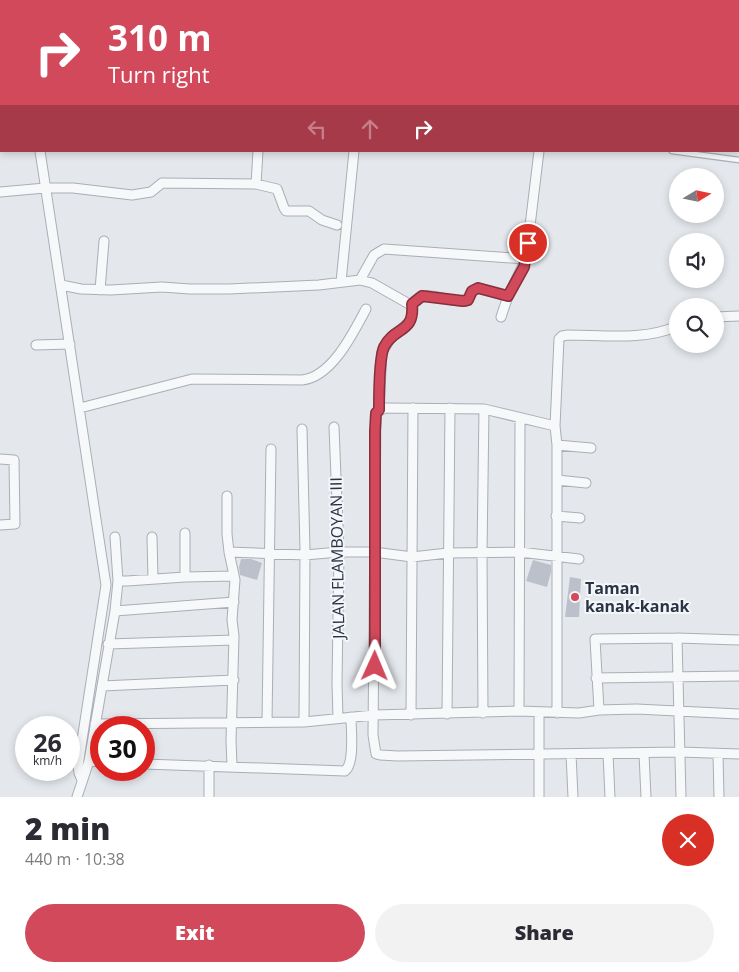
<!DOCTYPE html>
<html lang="en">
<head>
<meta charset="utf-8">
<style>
  :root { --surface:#fff; --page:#f2f2f3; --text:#2b2b33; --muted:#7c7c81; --accent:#d1495b }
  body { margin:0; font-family:"Open Sans",sans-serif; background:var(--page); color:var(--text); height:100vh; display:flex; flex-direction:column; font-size:19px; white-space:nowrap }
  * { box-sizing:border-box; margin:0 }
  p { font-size:16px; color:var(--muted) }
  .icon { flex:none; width:28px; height:28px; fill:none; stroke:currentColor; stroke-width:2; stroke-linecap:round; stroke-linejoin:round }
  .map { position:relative; height:797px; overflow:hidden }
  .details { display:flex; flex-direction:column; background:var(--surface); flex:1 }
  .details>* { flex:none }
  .top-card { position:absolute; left:0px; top:0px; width:740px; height:152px; box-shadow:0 2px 8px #0003; background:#d1495b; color:#fff; overflow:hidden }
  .needle { width:32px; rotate:80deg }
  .tools { position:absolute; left:669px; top:168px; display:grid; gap:10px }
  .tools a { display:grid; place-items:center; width:55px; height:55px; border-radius:50%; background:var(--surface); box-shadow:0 2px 8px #0003; font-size:25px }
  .speed { position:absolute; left:15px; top:716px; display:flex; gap:10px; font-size:25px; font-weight:700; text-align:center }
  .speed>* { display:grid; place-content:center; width:65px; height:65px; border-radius:50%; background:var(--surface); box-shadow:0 2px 8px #0003; line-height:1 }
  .speed small { font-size:12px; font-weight:400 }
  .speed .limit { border:8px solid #d22; background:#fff; color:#111 }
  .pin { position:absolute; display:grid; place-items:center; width:42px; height:42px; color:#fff; margin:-21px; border:2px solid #fff; border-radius:50%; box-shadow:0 1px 5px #0007 }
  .me { position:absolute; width:55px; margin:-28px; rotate:1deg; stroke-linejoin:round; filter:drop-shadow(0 0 4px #0008) }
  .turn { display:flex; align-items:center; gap:18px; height:105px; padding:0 25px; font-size:22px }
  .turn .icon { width:65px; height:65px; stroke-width:2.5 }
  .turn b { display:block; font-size:35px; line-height:42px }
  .lanes { display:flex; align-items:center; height:48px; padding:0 25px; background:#0003; justify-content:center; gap:25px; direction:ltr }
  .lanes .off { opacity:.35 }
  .round { display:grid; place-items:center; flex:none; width:52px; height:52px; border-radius:26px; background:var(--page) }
  .head { display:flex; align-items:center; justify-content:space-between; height:85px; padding:0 25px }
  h1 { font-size:30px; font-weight:800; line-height:38px }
  .cta { display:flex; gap:10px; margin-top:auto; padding:10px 25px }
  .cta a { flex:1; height:58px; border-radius:30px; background:var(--accent); color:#fff; font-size:20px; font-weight:800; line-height:58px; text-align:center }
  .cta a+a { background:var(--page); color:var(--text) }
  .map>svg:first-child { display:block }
  .building { fill:#bbc0ca }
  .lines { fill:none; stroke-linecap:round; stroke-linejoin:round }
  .service-casing { stroke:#a9aeb7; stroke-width:7 }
  .minor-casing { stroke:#a9aeb7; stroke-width:11 }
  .service { stroke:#f7f8fa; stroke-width:4.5 }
  .minor { stroke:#f7f8fa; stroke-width:9 }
  .route-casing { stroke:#882f3b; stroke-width:12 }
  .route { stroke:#d1495b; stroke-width:9 }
  .poi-dot { fill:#d1495b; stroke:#f4f6f9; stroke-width:2 }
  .labels { text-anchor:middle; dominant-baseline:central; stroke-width:4; stroke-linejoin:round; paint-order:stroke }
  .street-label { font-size:16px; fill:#2b3445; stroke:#f4f6f9 }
  .poi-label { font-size:16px; font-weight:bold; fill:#2b3445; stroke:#f4f6f9; text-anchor:start }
</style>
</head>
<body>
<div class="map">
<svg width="739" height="797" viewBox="0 0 739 797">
  <rect width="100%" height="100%" fill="#e4e7ec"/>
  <path class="building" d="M241,559H251L262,563L257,580L240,575L239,567Z
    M533,560L551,565V572L547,587L526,581Z
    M570,577L581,579L579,617H565Z"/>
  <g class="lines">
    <g class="service-casing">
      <path id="service" d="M672,151L739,160"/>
    </g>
    <g class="minor-casing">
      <path id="minor" d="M51,1L52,0
        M198,1V0
        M220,1V0
        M295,1V0
        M328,1V0
        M363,1V0
        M0,2H1
        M40,151L106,585L78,766L79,773L82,780
        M256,184L258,151
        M0,192L45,188H73L132,195L151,192L162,183L256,184L277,189L284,208L286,211H309L322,220L337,225
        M360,280L374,255L384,249L526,259
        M341,282L354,151
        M61,285L81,289L111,290L162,287L190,289H229L319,285L360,280L372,283L409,304H412C415,301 418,297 422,296C431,293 453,303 467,301L473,291L478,288L508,296
        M100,290L104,241
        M501,317L508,296L526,259L539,151
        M715,317L739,316
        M36,345L70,344
        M80,408L192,379L302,380C332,377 353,333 366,309
        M379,410L382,352L390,339L411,320L412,304
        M555,426L484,409L385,408L376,413L373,735L376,754L380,755L398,756L680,752L739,754
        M334,427L339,552L337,683L338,718
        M302,429L305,550L304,722
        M557,445L591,448
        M0,459L14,460L15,524L0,525
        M557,480L586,483
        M227,496V534L229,552L305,555L339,552H374L412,557L448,553L520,552L579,559
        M556,516L580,518
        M115,537L118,581H127L185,577V533
        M152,537L153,579
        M229,552L235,580L232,620L234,636L231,741L232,765
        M185,577L234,576
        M115,611L234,602
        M108,644L234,640
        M596,678L739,676
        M102,686L234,680
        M599,710L595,639L677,638
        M519,711L520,419
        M483,713L482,553L484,409
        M557,713V445L555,426L559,339L562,336L568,335C604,335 643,341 678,326
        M447,714L450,408
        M411,715L413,408
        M267,722L271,449
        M95,724L304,722L374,715L519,711L579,713L599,710L636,709L739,714
        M571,754L573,797
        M608,754L610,797
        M644,754L646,797
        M718,754L719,797
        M89,761L101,762
        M144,764L345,771C355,763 351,730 351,717
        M77,797L89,761L115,611L118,581
        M209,797V765
        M539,797V713
        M681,797L677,638L739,640"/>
    </g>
    <use href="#service" class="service"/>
    <use href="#minor" class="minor"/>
  </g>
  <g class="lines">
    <g class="route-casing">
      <path id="route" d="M375,666V431L376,413L379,410C379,397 379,358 384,347C394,326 415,334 412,304L422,296L463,301L468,300L472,291L478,288L508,296L524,267L528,243"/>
    </g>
    <use href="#route" class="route"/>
  </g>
  <circle class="poi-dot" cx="575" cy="597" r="5"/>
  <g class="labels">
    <g class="street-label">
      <text transform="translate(337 558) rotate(-91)">JALAN FLAMBOYAN III</text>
    </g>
    <g class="poi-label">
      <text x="585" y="588">Taman<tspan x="585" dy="18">kanak-kanak</tspan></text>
    </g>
  </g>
</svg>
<div class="tools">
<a><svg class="needle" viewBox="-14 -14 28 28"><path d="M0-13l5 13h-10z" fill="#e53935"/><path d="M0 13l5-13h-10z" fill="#7c7c81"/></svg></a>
<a><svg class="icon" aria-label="sound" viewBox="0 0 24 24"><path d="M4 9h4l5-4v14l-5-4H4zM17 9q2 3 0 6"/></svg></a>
<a><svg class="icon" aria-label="search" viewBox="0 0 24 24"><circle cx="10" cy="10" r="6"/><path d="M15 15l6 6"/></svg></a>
</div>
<div class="speed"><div>26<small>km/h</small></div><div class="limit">30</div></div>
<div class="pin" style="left:528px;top:243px;background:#d93025"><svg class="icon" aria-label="arrive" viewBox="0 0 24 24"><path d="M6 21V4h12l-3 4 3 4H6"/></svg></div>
<svg class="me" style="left:375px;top:666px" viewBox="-20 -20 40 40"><path d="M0-17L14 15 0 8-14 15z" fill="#d1495b" stroke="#fff" stroke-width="4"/></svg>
<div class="top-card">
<div class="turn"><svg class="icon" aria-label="right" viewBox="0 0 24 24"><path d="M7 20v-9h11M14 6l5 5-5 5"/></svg><div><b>310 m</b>Turn right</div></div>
<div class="lanes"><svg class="icon off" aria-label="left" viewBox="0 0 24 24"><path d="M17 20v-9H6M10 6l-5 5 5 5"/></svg><svg class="icon off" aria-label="ahead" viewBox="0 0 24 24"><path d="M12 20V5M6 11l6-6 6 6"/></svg><svg class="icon" aria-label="right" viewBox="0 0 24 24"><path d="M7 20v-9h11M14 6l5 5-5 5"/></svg></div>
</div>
</div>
<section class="details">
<div class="head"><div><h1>2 min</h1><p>440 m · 10:38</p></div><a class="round" style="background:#d93025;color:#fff"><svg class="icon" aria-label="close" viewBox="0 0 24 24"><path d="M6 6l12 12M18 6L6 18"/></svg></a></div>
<div class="cta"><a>Exit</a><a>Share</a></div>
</section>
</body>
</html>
